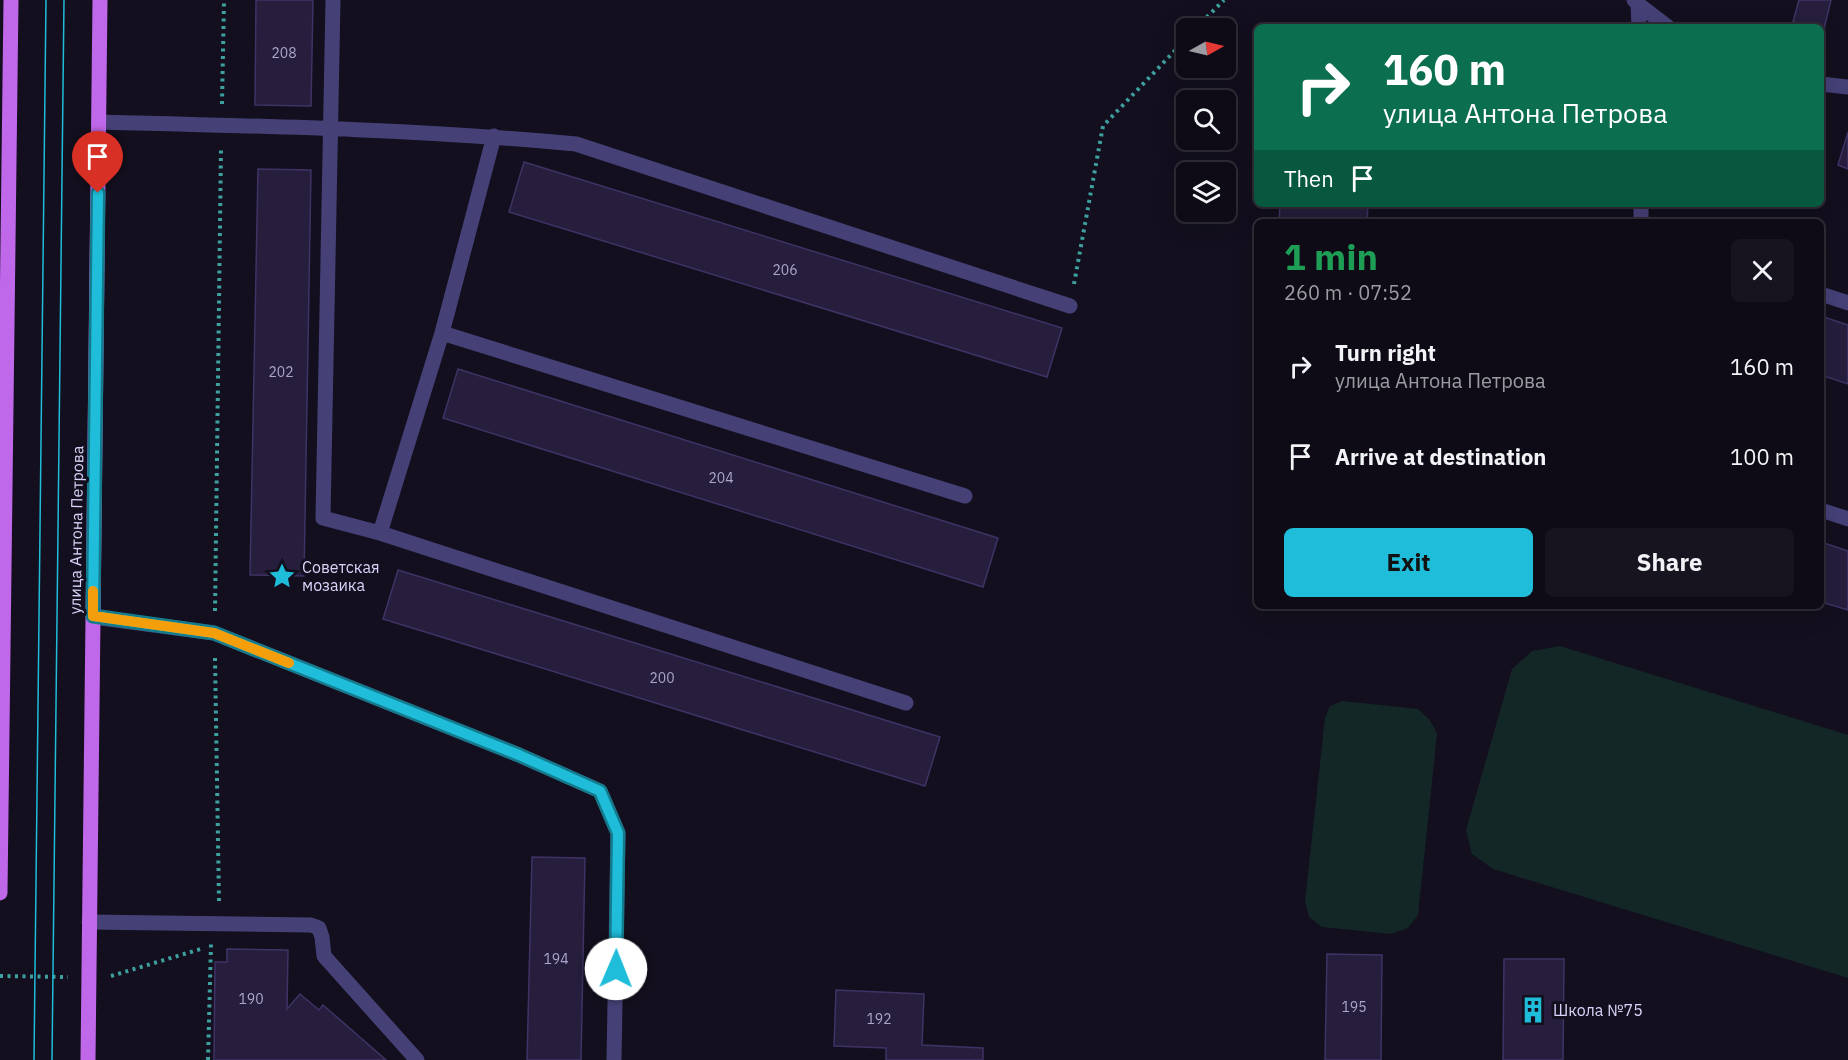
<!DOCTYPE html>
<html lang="en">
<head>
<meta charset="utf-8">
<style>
  :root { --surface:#0e0b16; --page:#17141f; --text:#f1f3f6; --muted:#9b9ba1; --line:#2e2b35; --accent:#1fbdd9 }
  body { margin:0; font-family:"IBM Plex Sans",sans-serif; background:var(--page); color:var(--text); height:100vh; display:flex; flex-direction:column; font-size:22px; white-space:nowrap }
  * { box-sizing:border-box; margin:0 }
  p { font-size:20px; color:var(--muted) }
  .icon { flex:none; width:33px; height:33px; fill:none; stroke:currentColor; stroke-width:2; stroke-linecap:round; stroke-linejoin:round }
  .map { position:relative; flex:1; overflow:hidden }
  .side { position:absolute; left:1254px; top:219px; width:570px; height:390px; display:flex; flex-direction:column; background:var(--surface); border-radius:9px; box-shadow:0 6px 24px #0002,0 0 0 2px var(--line) }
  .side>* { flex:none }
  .banner { position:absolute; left:1254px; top:24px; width:570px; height:183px; border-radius:9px; box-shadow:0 6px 24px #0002,0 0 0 2px var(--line); background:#0b6e4f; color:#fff; overflow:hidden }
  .needle { width:39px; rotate:82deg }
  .buttons { position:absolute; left:1176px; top:18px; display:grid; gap:12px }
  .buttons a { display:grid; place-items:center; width:60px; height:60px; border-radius:9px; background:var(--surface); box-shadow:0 6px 24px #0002,0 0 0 2px var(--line); font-size:30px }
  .pin { position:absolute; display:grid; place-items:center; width:51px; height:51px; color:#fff; margin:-62px -26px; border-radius:50% 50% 50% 0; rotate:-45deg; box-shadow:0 0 6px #0007 }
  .pin .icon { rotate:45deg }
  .me { position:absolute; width:66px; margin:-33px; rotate:1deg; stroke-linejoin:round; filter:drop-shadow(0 0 4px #0008) }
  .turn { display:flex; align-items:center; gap:21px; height:126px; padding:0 30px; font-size:27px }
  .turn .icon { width:78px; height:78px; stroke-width:2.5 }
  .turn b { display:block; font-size:42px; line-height:51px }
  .then { display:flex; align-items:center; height:57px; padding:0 30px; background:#0003; gap:12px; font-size:22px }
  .round { display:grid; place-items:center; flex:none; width:63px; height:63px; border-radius:9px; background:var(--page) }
  .headline { display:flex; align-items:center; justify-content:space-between; height:102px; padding:0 30px }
  h1 { font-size:36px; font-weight:700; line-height:45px; color:#1e9e55 }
  .primary-button { display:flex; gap:12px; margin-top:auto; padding:12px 30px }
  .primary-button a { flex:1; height:69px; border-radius:9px; background:var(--accent); color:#111; font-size:24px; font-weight:700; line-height:69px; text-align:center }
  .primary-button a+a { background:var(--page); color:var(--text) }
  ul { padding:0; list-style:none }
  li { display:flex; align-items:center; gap:18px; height:90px; padding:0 30px }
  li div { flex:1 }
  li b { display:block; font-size:22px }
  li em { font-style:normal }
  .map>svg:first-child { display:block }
  .green { fill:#132727 }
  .building { fill:#261e3c; stroke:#3f3365; stroke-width:1.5 }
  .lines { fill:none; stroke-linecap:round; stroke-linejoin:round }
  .path { stroke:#3ea1a0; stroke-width:4; stroke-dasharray:3 4.5; stroke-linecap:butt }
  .minor { stroke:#454177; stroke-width:15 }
  .major { stroke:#c068ea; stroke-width:15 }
  .tram { stroke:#1fbdd9; stroke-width:1.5 }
  .route-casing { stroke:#147b8d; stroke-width:15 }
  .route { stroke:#1fbdd9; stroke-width:10 }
  .slow { stroke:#f59e0b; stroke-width:10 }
  .labels { text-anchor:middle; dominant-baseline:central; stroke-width:6; stroke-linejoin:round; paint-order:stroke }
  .number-label { font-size:14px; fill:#aca6ca }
  .street-label { font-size:16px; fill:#d9d3f9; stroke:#130f1e }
  .poi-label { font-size:16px; fill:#d9d3f9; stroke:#130f1e; text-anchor:start }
</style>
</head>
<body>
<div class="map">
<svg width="1848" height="1060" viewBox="0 0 1848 1060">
  <rect width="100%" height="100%" fill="#130f1e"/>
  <path class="green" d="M1560,646L1848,735V978L1493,869L1472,854L1466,830L1512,669L1532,651Z
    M1342,701L1418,709L1430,720L1437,734L1418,915L1408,928L1391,934L1322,927L1309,917L1305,901L1325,718L1330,706Z"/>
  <path class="building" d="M256,0H313L311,106L255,105Z
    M1799,0H1831L1824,29L1793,22Z
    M1848,132V169L1838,165Z
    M524,162L1062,328L1047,377L509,212Z
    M258,169L311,170L304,576L250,575Z
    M1280,204H1368L1367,222H1279Z
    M1821,316L1848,325V384L1821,375Z
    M458,369L998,538L983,587L443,418Z
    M1821,542L1848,551V610L1821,602Z
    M398,570L940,737L925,786L383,619Z
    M532,857L585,858L581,1060H527Z
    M227,949L288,950L287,1009L300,994L319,1010L323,1005L386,1060H214L215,962H227Z
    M1327,954L1382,955L1381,1060H1325Z
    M1504,959H1564L1563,1060H1503Z
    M836,990L924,994L922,1045L983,1048V1060H886V1048L834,1046Z"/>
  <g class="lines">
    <path class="path" d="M1196,28L1224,0
      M222,104L224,0
      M1074,284L1103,126L1186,39
      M215,611L221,148
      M215,658L219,902
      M0,976L68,977
      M111,976L204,948
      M208,1060L211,944"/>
    <path class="minor" d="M333,0L323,518L380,533L906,703
      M1634,0L1638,4L1639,27
      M1638,4L1668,27
      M1821,84L1848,87
      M99,122C258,126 418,129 576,144L1070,306
      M1641,204V222
      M1821,294L1848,303
      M442,333L965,496
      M1821,510L1848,519
      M380,533L442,333L494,136
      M93,617L214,633L519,755L600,791L618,833L614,1060
      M89,922L311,925L319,928L322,937L324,956L417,1060"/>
    <path class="major" d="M0,893L11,0
      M88,1060L100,0"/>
    <path class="tram" d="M34,1060L46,0
      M52,1060L64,0"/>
  </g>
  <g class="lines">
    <g class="route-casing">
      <path id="route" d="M98,193L93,616L214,633L519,755L600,791L618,833L616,969"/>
    </g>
    <use href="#route" class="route"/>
    <path class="slow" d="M93,591V616L214,633L289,663"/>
  </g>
  <defs>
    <g id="sight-bare" transform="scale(2.07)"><path d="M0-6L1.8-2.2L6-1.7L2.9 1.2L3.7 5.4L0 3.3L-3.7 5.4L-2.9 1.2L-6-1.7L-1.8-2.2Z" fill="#1fbdd9" stroke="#130f1e" stroke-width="2.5" paint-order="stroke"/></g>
    <g id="building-bare" transform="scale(2.07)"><path d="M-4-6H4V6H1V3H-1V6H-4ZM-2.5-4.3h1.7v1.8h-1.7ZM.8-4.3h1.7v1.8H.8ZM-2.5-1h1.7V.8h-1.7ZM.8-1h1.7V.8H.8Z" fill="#1fbdd9" stroke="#130f1e" stroke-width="2.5" paint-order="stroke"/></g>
  </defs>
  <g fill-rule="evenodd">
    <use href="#sight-bare" x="282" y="576"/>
    <use href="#building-bare" x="1533" y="1010"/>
  </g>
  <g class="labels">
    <g class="number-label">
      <text x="284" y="53">208</text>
      <text x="785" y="270">206</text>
      <text x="281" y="372">202</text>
      <text x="721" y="478">204</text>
      <text x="662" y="678">200</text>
      <text x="556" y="959">194</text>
      <text x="251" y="999">190</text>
      <text x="1354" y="1007">195</text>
      <text x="879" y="1019">192</text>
    </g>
    <g class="street-label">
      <text transform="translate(76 530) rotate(-89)">улица Антона Петрова</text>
    </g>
    <g class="poi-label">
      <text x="302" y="567">Советская<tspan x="302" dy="18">мозаика</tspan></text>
      <text x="1553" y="1010">Школа №75</text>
    </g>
  </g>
</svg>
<div class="buttons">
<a><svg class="needle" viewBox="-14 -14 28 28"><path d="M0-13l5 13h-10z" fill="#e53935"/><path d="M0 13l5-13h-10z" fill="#9b9ba1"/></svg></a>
<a><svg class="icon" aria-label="search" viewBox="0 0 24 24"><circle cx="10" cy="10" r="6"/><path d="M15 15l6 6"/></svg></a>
<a><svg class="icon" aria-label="layers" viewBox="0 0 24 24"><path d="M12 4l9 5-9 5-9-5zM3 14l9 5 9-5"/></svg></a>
</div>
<div class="pin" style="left:98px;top:193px;background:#d93025"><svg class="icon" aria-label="arrive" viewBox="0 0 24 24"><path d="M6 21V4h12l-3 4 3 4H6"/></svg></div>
<svg class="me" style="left:616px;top:969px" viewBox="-20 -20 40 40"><circle r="19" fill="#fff"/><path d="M0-13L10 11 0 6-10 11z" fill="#1fbdd9"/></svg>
<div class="banner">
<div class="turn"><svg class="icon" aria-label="right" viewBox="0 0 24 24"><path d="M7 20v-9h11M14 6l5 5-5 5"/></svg><div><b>160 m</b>улица Антона Петрова</div></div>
<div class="then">Then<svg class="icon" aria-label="arrive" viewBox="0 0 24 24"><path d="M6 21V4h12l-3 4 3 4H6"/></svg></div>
</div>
<section class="side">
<div class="headline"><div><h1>1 min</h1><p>260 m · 07:52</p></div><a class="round"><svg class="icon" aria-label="close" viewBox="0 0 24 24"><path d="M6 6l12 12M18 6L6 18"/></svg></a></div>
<ul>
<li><svg class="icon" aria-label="right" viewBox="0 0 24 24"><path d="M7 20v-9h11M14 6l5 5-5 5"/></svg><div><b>Turn right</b><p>улица Антона Петрова</p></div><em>160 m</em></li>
<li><svg class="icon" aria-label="arrive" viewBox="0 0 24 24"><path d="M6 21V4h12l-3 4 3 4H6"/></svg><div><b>Arrive at destination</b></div><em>100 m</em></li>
</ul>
<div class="primary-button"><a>Exit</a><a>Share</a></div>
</section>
</div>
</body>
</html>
